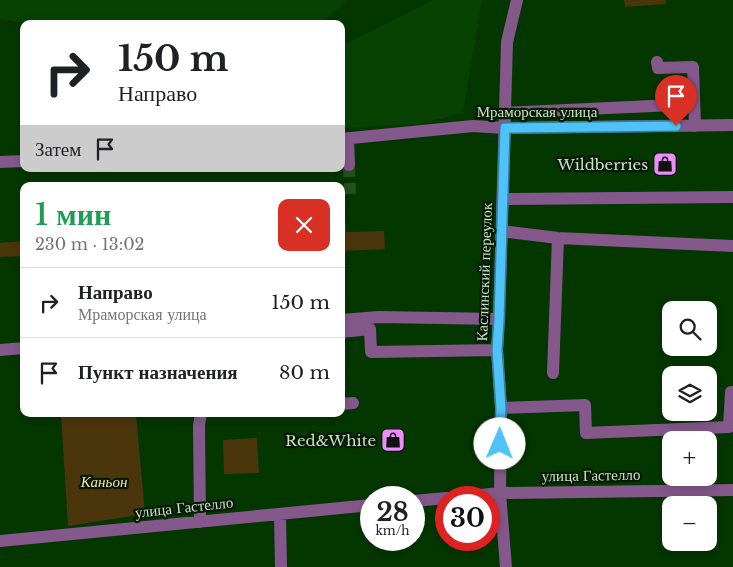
<!DOCTYPE html>
<html lang="ru">
<head>
<meta charset="utf-8">
<style>
  :root { --surface:#fff; --page:#f2f2f2; --text:#202124; --muted:#757577; --line:#e0e0e0 }
  body { margin:0; font-family:"Libre Baskerville",serif; background:var(--page); color:var(--text); height:100vh; display:flex; flex-direction:column; font-size:19px; white-space:nowrap }
  * { box-sizing:border-box; margin:0 }
  p { font-size:16px; color:var(--muted) }
  .icon { flex:none; width:28px; height:28px; fill:none; stroke:currentColor; stroke-width:2; stroke-linecap:round; stroke-linejoin:round }
  .map { position:relative; flex:1; overflow:hidden }
  .drawer { position:absolute; left:20px; top:182px; width:325px; height:235px; display:flex; flex-direction:column; background:var(--surface); border-radius:10px; box-shadow:0 2px 8px #0003 }
  .drawer>* { flex:none }
  .hud { position:absolute; left:20px; top:20px; width:325px; height:152px; border-radius:10px; box-shadow:0 2px 8px #0003; background:#fff; color:var(--text); overflow:hidden }
  .tools { position:absolute; left:662px; top:301px; display:grid; gap:10px }
  .tools a { display:grid; place-items:center; width:55px; height:55px; border-radius:10px; background:var(--surface); box-shadow:0 2px 8px #0003; font-size:25px }
  .speed { position:absolute; left:360px; top:486px; display:flex; gap:10px; font-size:25px; font-weight:700; text-align:center }
  .speed>* { display:grid; place-content:center; width:65px; height:65px; border-radius:50%; background:var(--surface); box-shadow:0 2px 8px #0003; line-height:1 }
  .speed small { font-size:12px; font-weight:400 }
  .speed .limit { border:8px solid #d22; background:#fff; color:#111 }
  .pin { position:absolute; display:grid; place-items:center; width:42px; height:42px; color:#fff; margin:-51px -21px; border-radius:50% 50% 50% 0; rotate:-45deg; box-shadow:0 0 5px #0007 }
  .pin .icon { rotate:45deg }
  .me { position:absolute; width:55px; margin:-28px; rotate:1deg; stroke-linejoin:round; filter:drop-shadow(0 0 4px #0008) }
  .turn { display:flex; align-items:center; gap:18px; height:105px; padding:0 15px; font-size:22px }
  .turn .icon { width:65px; height:65px; stroke-width:2.5 }
  .turn b { display:block; font-size:35px; line-height:42px }
  .then { display:flex; align-items:center; height:48px; padding:0 15px; background:#0003; gap:10px; font-size:19px }
  .round { display:grid; place-items:center; flex:none; width:52px; height:52px; border-radius:10px; background:var(--page) }
  .overview { display:flex; align-items:center; justify-content:space-between; height:85px; padding:0 15px }
  h1 { font-size:30px; font-weight:600; line-height:38px; color:#1e9e55 }
  ul { padding:0; list-style:none }
  li { display:flex; align-items:center; gap:15px; height:70px; padding:0 15px; border-top:1px solid var(--line) }
  li div { flex:1 }
  li b { display:block; font-size:19px }
  li em { font-style:normal }
  .map>svg:first-child { display:block }
  .built { fill:#084203 }
  .green { fill:#4b360c }
  .lines { fill:none; stroke-linecap:round; stroke-linejoin:round }
  .minor-tunnel { stroke:#22501e; stroke-width:12; stroke-dasharray:12 6; stroke-linecap:butt }
  .minor { stroke:#84588b; stroke-width:12 }
  .route-casing { stroke:#337fa1; stroke-width:12 }
  .route { stroke:#4fc3f7; stroke-width:9 }
  .labels { text-anchor:middle; dominant-baseline:central; stroke-width:4.5; stroke-linejoin:round; paint-order:stroke }
  .street-label { font-size:15px; fill:#c9e2c5; stroke:#061904 }
  .poi-label { font-size:15px; fill:#c9e2c5; stroke:#061904; text-anchor:end }
  .park-label { font-size:15px; font-style:italic; fill:#fce0ae; stroke:#061904 }
</style>
</head>
<body>
<div class="map">
<svg width="733" height="567" viewBox="0 0 733 567">
  <rect width="100%" height="100%" fill="#043600"/>
  <path class="built" d="M0,0H347L321,24H31L0,19Z
    M433,0H482L463,113L419,124L341,128V46Z"/>
  <path class="green" d="M624,0H666V4L625,7Z
    M341,224H346V232L384,231L385,249L341,251Z
    M23,241L24,256L0,257V243Z
    M61,414H136L145,514L68,526Z
    M257,438L259,473L224,474L223,440Z"/>
  <g class="lines">
    <path class="minor-tunnel" d="M349,165L350,194"/>
    <path class="minor" d="M657,62L658,68L693,67L695,126
      M505,113L694,104
      M348,138L349,165
      M341,139L473,126L505,128L733,125
      M0,162L24,161
      M503,199L733,197
      M501,231L558,238L733,246
      M341,320L379,317L499,319
      M341,332L370,329L371,352L497,350
      M0,350L24,348
      M553,373L558,238
      M341,404L353,403
      M501,408L585,405L586,433L729,427L731,392
      M450,498L500,493L733,490
      M414,501L446,498
      M280,514L281,567
      M200,522L199,425L201,414
      M0,541L371,505
      M506,567L500,493L501,408L497,350L499,319L507,42L517,0"/>
  </g>
  <g class="lines">
    <g class="route-casing">
      <path id="route" d="M500,444L501,408L497,350L499,319L505,128L676,126"/>
    </g>
    <use href="#route" class="route"/>
  </g>
  <defs>
    <g id="shop-square" transform="scale(1.25)"><rect x="-9" y="-9" width="18" height="18" rx="4" fill="#eb8dfb" stroke="#061904"/><path d="M-5-2.5h2.3a2.7 3.5 0 0 1 5.4 0H5L5.5 6h-11ZM-1.5-2.5h3a1.5 2.3 0 0 0-3 0Z" fill="#111"/></g>
  </defs>
  <g fill-rule="evenodd">
    <use href="#shop-square" x="665" y="164"/>
    <use href="#shop-square" x="393" y="440"/>
  </g>
  <g class="labels">
    <g class="street-label">
      <text x="537" y="111">Мраморская улица</text>
      <text transform="translate(484 272) rotate(-88)">Каслинский переулок</text>
      <text transform="translate(591 475) rotate(-1)">улица Гастелло</text>
      <text transform="translate(184 507) rotate(-6)">улица Гастелло</text>
    </g>
    <g class="poi-label">
      <text x="648" y="164">Wildberries</text>
      <text x="376" y="440">Red&amp;White</text>
    </g>
    <g class="park-label">
      <text x="104" y="481">Каньон</text>
    </g>
  </g>
</svg>
<div class="tools">
<a><svg class="icon" aria-label="search" viewBox="0 0 24 24"><circle cx="10" cy="10" r="6"/><path d="M15 15l6 6"/></svg></a>
<a><svg class="icon" aria-label="layers" viewBox="0 0 24 24"><path d="M12 4l9 5-9 5-9-5zM3 14l9 5 9-5"/></svg></a>
<a>+</a>
<a>−</a>
</div>
<div class="speed"><div>28<small>km/h</small></div><div class="limit">30</div></div>
<div class="pin" style="left:676px;top:126px;background:#d93025"><svg class="icon" aria-label="arrive" viewBox="0 0 24 24"><path d="M6 21V4h12l-3 4 3 4H6"/></svg></div>
<svg class="me" style="left:500px;top:444px" viewBox="-20 -20 40 40"><circle r="19" fill="#fff"/><path d="M0-13L10 11 0 6-10 11z" fill="#4fc3f7"/></svg>
<div class="hud">
<div class="turn"><svg class="icon" aria-label="right" viewBox="0 0 24 24"><path d="M7 20v-9h11M14 6l5 5-5 5"/></svg><div><b>150 m</b>Направо</div></div>
<div class="then">Затем<svg class="icon" aria-label="arrive" viewBox="0 0 24 24"><path d="M6 21V4h12l-3 4 3 4H6"/></svg></div>
</div>
<section class="drawer">
<div class="overview"><div><h1>1 мин</h1><p>230 m · 13:02</p></div><a class="round" style="background:#d93025;color:#fff"><svg class="icon" aria-label="close" viewBox="0 0 24 24"><path d="M6 6l12 12M18 6L6 18"/></svg></a></div>
<ul>
<li><svg class="icon" aria-label="right" viewBox="0 0 24 24"><path d="M7 20v-9h11M14 6l5 5-5 5"/></svg><div><b>Направо</b><p>Мраморская улица</p></div><em>150 m</em></li>
<li><svg class="icon" aria-label="arrive" viewBox="0 0 24 24"><path d="M6 21V4h12l-3 4 3 4H6"/></svg><div><b>Пункт назначения</b></div><em>80 m</em></li>
</ul>
</section>
</div>
</body>
</html>
